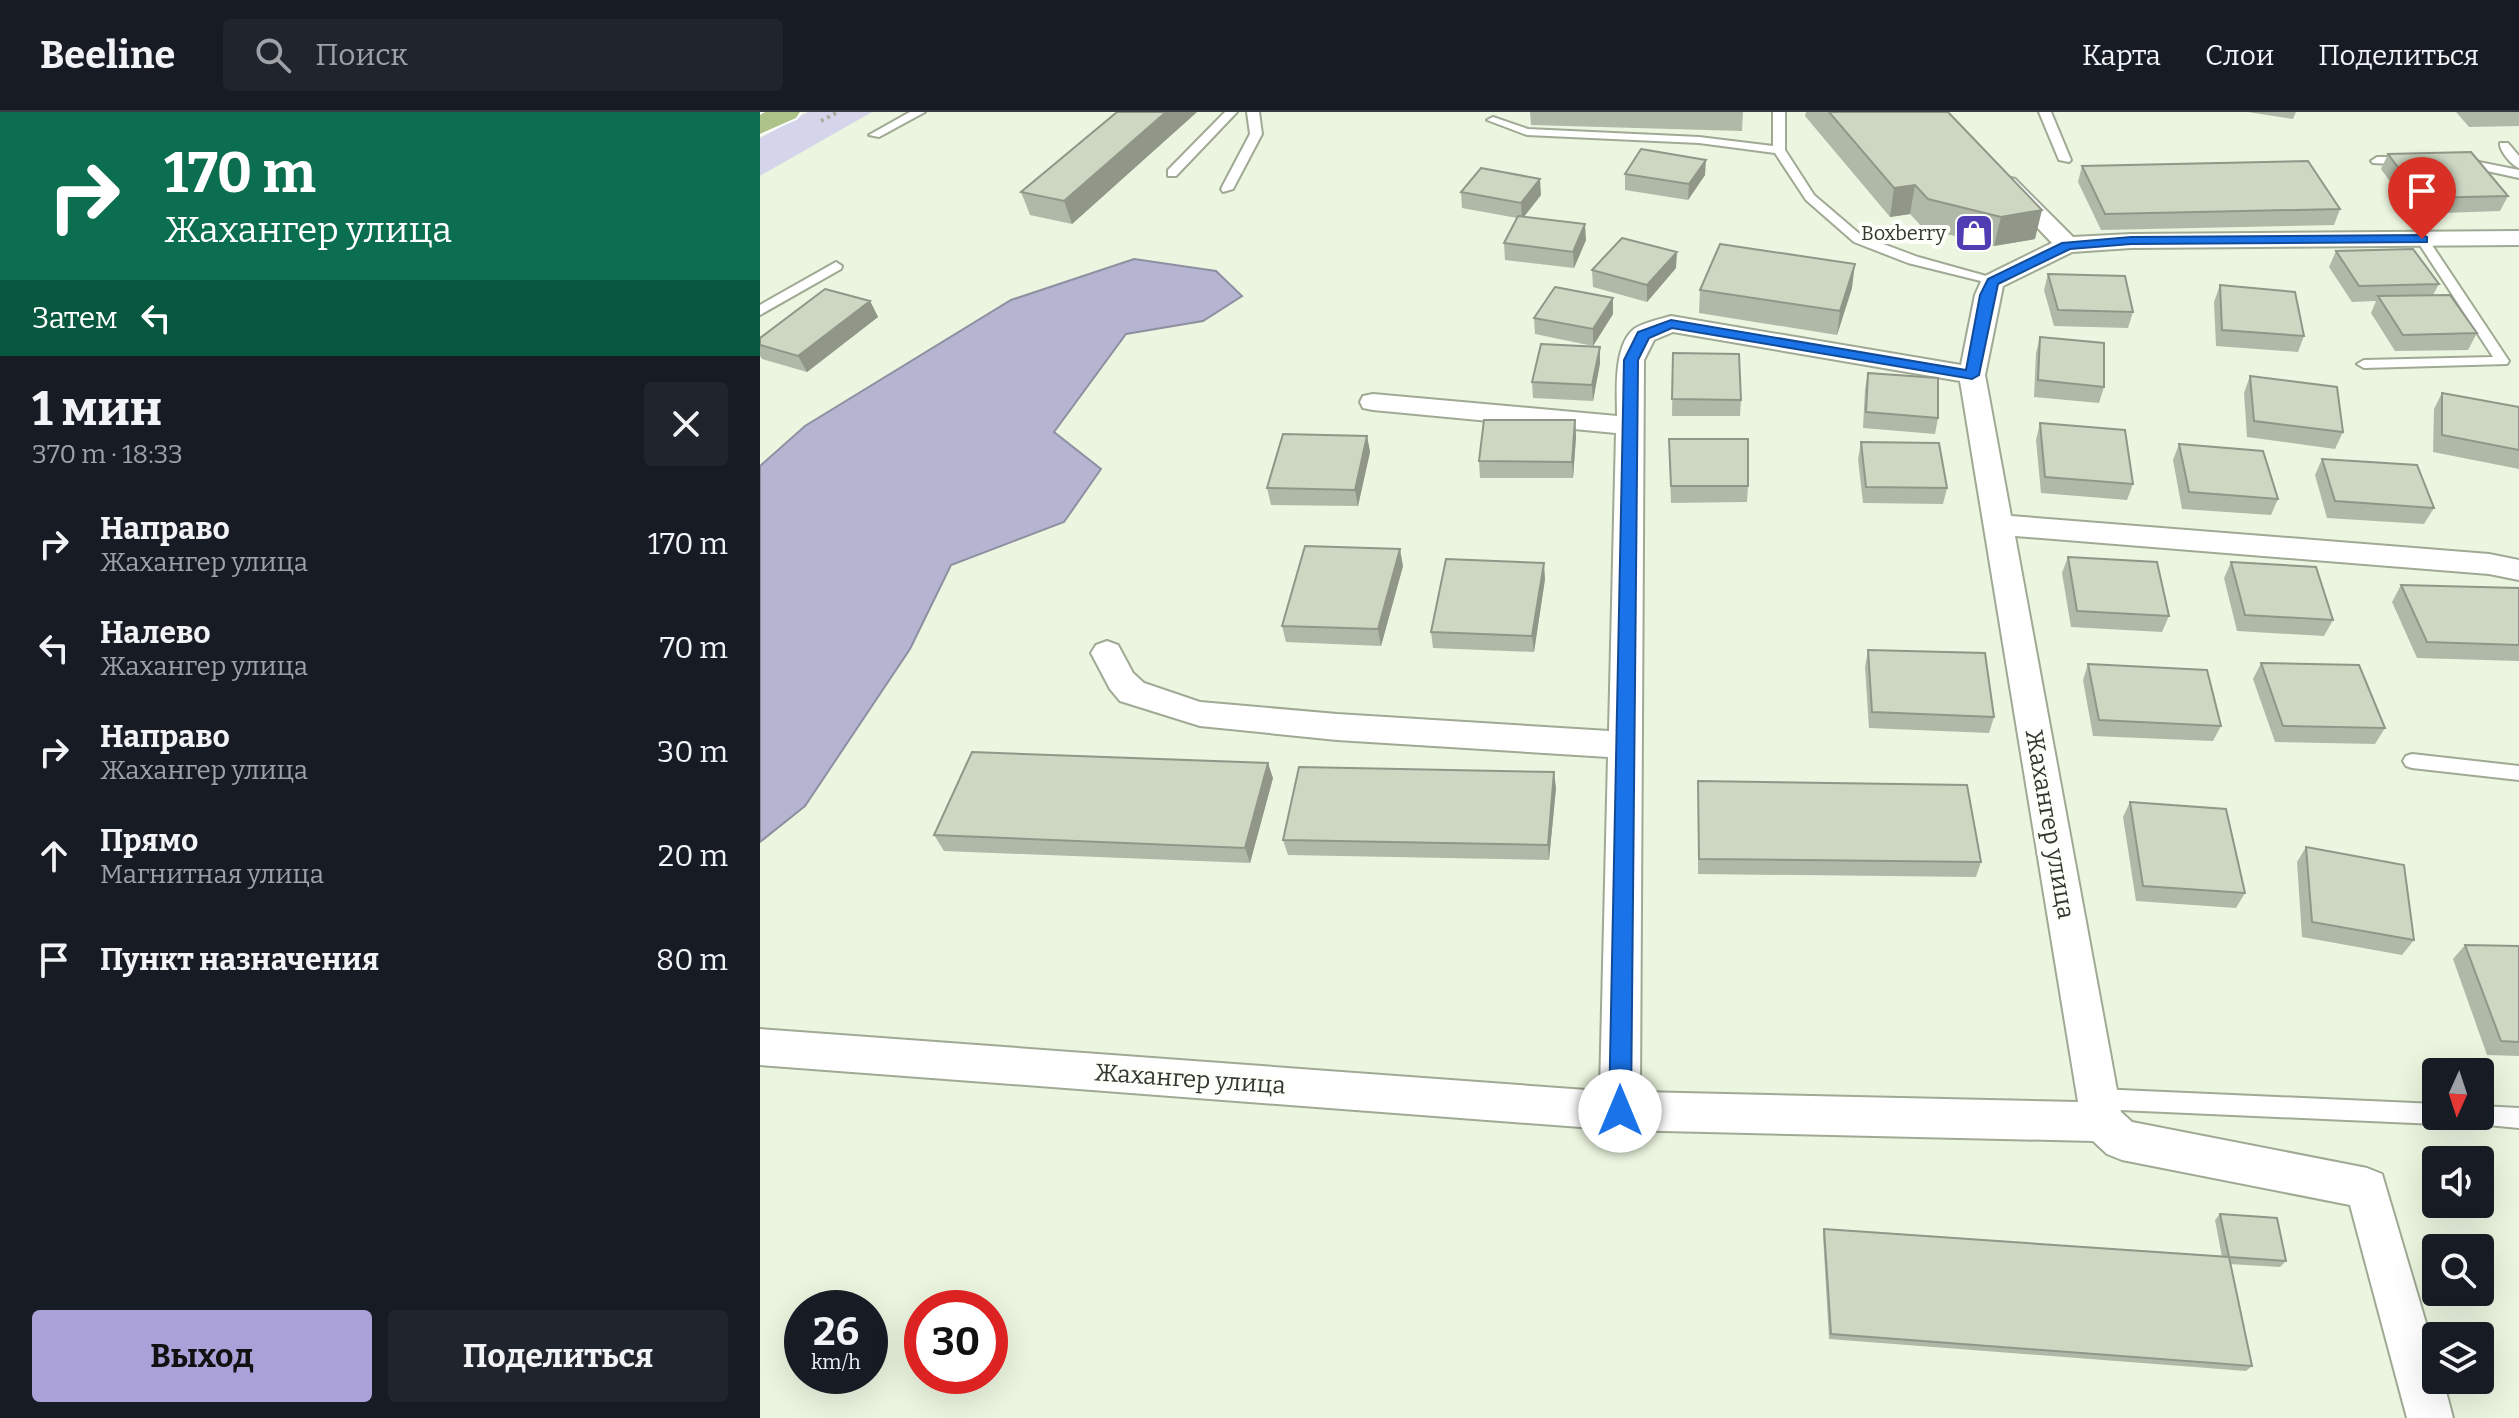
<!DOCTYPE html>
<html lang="ru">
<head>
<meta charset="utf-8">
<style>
  :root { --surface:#171b24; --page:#20242c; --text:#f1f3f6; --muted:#9ea1a6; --line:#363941; --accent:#a9a1d8 }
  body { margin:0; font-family:Bitter,serif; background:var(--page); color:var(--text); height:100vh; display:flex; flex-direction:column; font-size:30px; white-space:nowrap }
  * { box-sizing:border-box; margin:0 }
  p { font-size:26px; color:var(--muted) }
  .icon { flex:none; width:44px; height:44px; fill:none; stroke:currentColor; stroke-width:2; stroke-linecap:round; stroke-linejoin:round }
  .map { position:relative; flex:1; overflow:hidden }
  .details { display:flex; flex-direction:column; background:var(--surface); width:760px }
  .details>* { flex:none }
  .banner { background:#0b6e4f; color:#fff; overflow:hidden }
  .needle { width:52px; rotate:183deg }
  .buttons { position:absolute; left:1662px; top:946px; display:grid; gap:16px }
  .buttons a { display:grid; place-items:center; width:72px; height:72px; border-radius:8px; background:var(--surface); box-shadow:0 8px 32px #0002; font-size:40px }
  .speed { position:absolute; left:24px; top:1178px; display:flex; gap:16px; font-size:40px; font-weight:700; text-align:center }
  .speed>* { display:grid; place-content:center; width:104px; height:104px; border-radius:50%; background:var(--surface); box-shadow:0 8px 32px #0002; line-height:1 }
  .speed small { font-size:20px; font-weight:400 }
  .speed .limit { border:12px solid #d22; background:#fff; color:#111 }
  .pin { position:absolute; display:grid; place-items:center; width:68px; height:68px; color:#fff; margin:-82px -34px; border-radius:50% 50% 50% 0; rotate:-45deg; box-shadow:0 0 8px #0007 }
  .pin .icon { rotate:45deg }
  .me { position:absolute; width:88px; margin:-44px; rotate:0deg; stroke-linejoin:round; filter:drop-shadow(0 0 6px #0008) }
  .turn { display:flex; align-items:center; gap:28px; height:168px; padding:0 32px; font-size:36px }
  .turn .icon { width:104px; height:104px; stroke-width:2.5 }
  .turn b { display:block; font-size:56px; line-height:68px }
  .then { display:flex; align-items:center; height:76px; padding:0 32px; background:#0003; gap:16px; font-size:30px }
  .round { display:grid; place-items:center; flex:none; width:84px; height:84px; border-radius:8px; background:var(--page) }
  .summary { display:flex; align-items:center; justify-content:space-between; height:136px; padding:0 32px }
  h1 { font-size:48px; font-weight:700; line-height:60px }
  .action { display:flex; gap:16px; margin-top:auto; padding:16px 32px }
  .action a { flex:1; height:92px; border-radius:8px; background:var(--accent); color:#111; font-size:32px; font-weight:700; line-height:92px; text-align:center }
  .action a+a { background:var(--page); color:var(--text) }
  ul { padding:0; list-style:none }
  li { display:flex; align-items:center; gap:24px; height:104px; padding:0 32px }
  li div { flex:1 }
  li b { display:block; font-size:30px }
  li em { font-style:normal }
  header { display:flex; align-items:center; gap:48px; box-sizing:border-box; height:112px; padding:0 40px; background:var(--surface); border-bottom:2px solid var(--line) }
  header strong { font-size:38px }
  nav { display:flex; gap:44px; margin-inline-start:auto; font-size:28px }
  .search { width:560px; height:72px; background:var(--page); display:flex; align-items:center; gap:20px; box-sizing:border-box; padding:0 28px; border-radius:8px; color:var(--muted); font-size:30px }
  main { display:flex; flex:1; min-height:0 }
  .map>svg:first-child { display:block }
  .green { fill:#d4d5eb }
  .water { fill:#b5b5d2; stroke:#8e8fa1; stroke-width:2 }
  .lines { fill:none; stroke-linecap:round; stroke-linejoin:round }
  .service-casing { stroke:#9fa994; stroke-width:4 }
  .minor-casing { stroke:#9fa994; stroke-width:4 }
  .primary-casing { stroke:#fff; stroke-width:4 }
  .path { stroke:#a8af9e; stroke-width:4; stroke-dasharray:3 4; stroke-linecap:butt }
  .service { fill:#fff; fill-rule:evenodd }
  .minor { fill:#fff; fill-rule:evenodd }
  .primary { fill:#adc289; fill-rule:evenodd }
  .wall { fill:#b0b9a7 }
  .shaded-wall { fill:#909688 }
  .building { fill:#cdd7c2; stroke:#909688; stroke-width:2 }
  .route { fill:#1a73e8; stroke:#114b97; stroke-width:2 }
  .labels { text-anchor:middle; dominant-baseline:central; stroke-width:8; stroke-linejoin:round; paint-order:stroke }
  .far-poi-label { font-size:20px; fill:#34372f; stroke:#fdfffa; text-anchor:end }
  .street-label { font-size:24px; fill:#34372f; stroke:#fdfffa }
</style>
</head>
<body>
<header>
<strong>Beeline</strong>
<div class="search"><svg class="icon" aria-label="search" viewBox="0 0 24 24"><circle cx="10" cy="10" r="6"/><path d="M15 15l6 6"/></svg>Поиск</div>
<nav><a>Карта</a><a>Слои</a><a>Поделиться</a></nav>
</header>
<main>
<section class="details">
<div class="banner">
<div class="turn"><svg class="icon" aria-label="right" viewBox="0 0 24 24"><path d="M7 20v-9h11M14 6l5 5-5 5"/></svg><div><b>170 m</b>Жахангер улица</div></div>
<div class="then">Затем<svg class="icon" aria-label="left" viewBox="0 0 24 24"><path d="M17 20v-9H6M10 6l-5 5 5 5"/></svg></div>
</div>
<div class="summary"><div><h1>1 мин</h1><p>370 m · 18:33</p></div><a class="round"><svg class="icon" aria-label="close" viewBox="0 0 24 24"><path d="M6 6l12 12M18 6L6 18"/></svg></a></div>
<ul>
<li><svg class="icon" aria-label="right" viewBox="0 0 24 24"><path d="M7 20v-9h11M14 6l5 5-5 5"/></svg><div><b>Направо</b><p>Жахангер улица</p></div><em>170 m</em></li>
<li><svg class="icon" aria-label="left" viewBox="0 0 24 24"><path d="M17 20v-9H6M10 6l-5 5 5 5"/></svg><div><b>Налево</b><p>Жахангер улица</p></div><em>70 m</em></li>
<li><svg class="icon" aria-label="right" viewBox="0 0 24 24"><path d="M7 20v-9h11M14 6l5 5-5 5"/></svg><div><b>Направо</b><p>Жахангер улица</p></div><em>30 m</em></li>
<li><svg class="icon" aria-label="ahead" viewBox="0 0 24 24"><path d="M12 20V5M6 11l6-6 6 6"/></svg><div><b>Прямо</b><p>Магнитная улица</p></div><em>20 m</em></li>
<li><svg class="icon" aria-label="arrive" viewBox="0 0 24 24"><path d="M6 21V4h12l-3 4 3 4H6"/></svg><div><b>Пункт назначения</b></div><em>80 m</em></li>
</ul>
<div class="action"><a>Выход</a><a>Поделиться</a></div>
</section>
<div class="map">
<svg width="1759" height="1306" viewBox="0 0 1759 1306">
  <rect width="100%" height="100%" fill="#ebf5df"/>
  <path class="green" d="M48,0H112L0,64V26Z"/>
  <path class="water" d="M374,147L456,159L482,184L443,209L366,222L294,320L341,357L304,410L191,453L150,537L45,694L0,730V354L45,314L251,188Z"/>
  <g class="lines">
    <g class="service-casing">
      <path id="service" d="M150,0H165L119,25L109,23Z
        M465,0H477L416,64H408V58Z
        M487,0H499L502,22L473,77L463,80L461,77L490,22Z
        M1013,0H1025V38L1054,83L1102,124L1158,145L1237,167V173L1148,151L1094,130L1046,88L1015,41L939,31L767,23L727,8L733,5L768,17L939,25L1013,34Z
        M1279,0H1291L1311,48L1309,50L1299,48Z
        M1740,31H1748L1759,44V56C1751,53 1739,38 1740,31Z
        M1617,45H1650L1656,49L1650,53L1613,51L1611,49Z
        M1699,46L1759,58V66L1695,52L1693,50Z
        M1662,123L1666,124L1749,249L1747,252L1604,256L1597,252L1604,248L1733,245L1656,127Z
        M76,150L82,154L81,157L0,203V193Z
        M1652,642L1759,654V668L1652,656L1646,654L1643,649L1646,644Z
        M1338,977L1676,992V1004H1686L1684,1009L1676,1012L1338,997L1330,994L1327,987L1330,980Z
        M1720,994L1759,996V1016L1706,1011L1703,1004H1720Z"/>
    </g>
    <g class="minor-casing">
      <path id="minor" d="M1247,65L1255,67L1313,125L1371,122L1759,119V133L1371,136L1312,140L1243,174L1225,263L1251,404L1729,442L1759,448V468L1729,462L1255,424L1361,1000L1372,1010L1607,1056L1622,1062L1676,1245V1268H1683L1693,1306H1647L1590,1093L1362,1048L1347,1042L1333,1029L860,1018L0,953V917L840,979L848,645L577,628L440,614L360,589L350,577L331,541L336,533L347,529L358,533L373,561L384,571L440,590L577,602L849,619L856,321L613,298L603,296L600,290L603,284L613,282L857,304C857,281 853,234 874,217C883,211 900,207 911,204L1201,253L1215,183L1223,165L1292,131L1236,72L1239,67ZM913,220L1200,269L1318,990L880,980L884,248L894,228Z"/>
    </g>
    <g class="primary-casing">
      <path id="primary" d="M5,0H40L36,6L0,22V3Z"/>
    </g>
    <path class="path" d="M61,9L78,0"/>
    <use href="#service" class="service"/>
    <use href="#minor" class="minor"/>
    <use href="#primary" class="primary"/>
  </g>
  <path class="wall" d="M357,0H437L312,112L270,103L261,80Z
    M770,0H983L982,19L771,13Z
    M1046,0H1188L1275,127L1234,134L1163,116L1150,102L1130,105L1045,4Z
    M1488,0H1536L1533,7Z
    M1696,0H1759V14L1709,15Z
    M1628,42L1748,84L1740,99L1654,102L1621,57Z
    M1322,54L1580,97L1574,113L1341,118L1318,70Z
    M865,62L945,63L928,88L865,78Z
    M701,80L781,83L764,105L826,128L814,156L745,148L744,131L757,106L702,96Z
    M1576,139L1679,172L1673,183L1717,221L1708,238L1635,239L1611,201L1616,189L1592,190L1569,155Z
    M916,156L887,190L833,175L832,158Z
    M1288,162L1373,200L1368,216L1294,214L1284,178Z
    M1460,173L1544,224L1538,240L1456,234L1454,190Z
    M1092,176L1077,223L939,201L940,178Z
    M110,189L118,205L47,260L2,247L0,244V226Z
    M853,202L833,234L775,222L774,206Z
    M1280,225L1344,275L1339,291L1274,285L1276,241Z
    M913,241L981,288L980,304H912Z
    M840,251L833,289L773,286L772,270Z
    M1108,261L1178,306L1175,322L1103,316L1105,277Z
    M1490,264L1583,320L1575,337L1487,325L1484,281Z
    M1682,281L1759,295V357L1673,340L1674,297Z
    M815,308L816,325L813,366H720L719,349Z
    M1280,311L1373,372L1367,388L1281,381L1276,328Z
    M607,324L610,340L598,394L511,393L507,376Z
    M909,327L988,374L987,390L911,391Z
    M1101,330L1187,376L1183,392L1103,391L1098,347Z
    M1419,332L1518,387L1511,403L1422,397L1413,348Z
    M1562,347L1674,396L1664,412L1567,406L1555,363Z
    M1308,445L1409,504L1402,520L1311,515L1302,461Z
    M1471,450L1573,508L1564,524L1477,519L1464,466Z
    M643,454L621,534L526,530L522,514Z
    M785,467L774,540L673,536L671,520Z
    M1641,473L1759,476V549L1657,546L1632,490Z
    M1108,538L1234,605L1229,621L1109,616L1105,555Z
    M1501,551L1625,616L1615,632L1515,630L1493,567Z
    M1328,552L1461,614L1453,629L1333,624L1323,568Z
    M513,666L490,751L184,739L174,723Z
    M938,669L1221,750L1216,765L938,762Z
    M796,676L789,748L528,743L523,728Z
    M1370,690L1485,781L1476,796L1376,789L1363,705Z
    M1546,735L1654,828L1642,843L1542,825L1537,750Z
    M1705,833L1759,834V944L1727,943L1693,847Z
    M1460,1102L1526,1149L1520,1155L1470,1152L1492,1254L1486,1259L1069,1227L1063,1123L1064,1117L1462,1145L1455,1108Z"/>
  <path class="shaded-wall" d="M406,0H437L312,112L304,89Z
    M946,48L945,63L928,88L929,72Z
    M780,67L781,83L762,107L761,91Z
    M1155,73L1150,102L1130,105L1134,76Z
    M1282,98L1275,127L1234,134L1241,105Z
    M825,112L826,128L814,156L813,140Z
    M917,140L916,156L887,190V173Z
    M1095,152L1092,176L1077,223L1080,199Z
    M853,186V202L833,234V217Z
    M110,189L118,205L47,260L38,244Z
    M840,235V251L833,289L832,273Z
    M815,308L816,325L813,366L812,350Z
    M607,324L610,340L598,394L595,378Z
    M640,437L643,454L621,534L618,517Z
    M784,451L785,467L774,540L772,524Z
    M508,651L513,666L490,751L485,736Z
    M794,660L796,676L789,748L788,733Z"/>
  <path class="building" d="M357,0H406L304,89L261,80Z
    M1069,0H1188L1282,98L1241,105L1168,87L1155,73L1134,76Z
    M881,37L946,48L929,72L865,62Z
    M1711,40L1748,84L1661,86L1628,42Z
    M1548,49L1580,97L1345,102L1322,54Z
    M721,56L780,67L761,91L701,80Z
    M758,104L825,112L813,140L744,131Z
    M862,126L917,140L887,173L832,158Z
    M960,132L1095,152L1080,199L940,178Z
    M1653,137L1679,172L1599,174L1576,139Z
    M1288,162L1365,164L1373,200L1298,198Z
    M1460,173L1535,180L1544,224L1462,218Z
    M795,175L853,186L833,217L774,206Z
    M65,177L110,189L38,244L0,233V226Z
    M1690,183L1717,221L1643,223L1618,184Z
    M1280,225L1344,231V275L1278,268Z
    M781,232L840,235L832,273L772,270Z
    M913,241L979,242L981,288L912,287Z
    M1108,261L1178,266V306L1106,300Z
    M1490,264L1577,275L1583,320L1494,309Z
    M1682,281L1759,295V338L1682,323Z
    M724,308H815L812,350L719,349Z
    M1280,311L1365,318L1373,372L1285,365Z
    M523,322L607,324L595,378L507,376Z
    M909,327H988V374H911Z
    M1101,330L1179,331L1187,376L1106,375Z
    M1419,332L1503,339L1518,387L1429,380Z
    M1562,347L1657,353L1674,396L1575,389Z
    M545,434L640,437L618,517L522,514Z
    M1308,445L1397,450L1409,504L1317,499Z
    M686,447L784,451L772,524L671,520Z
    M1471,450L1556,455L1573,508L1485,503Z
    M1641,473L1759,476V533L1667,530Z
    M1108,538L1225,541L1234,605L1112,600Z
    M1501,551L1599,553L1625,616L1523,614Z
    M1328,552L1447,558L1461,614L1339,608Z
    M212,640L508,651L485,736L174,723Z
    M539,655L794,660L788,733L523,728Z
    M938,669L1207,673L1221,750L939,747Z
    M1370,690L1466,697L1485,781L1383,774Z
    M1546,735L1644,753L1654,828L1552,810Z
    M1705,833L1759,834V930L1741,929Z
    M1460,1102L1517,1106L1526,1149L1469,1145Z
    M1064,1117L1469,1145L1492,1254L1071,1222Z"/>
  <path class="route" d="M1662,123L1667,125V130L1371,132L1310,137L1238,172L1219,263L1212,267L912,216L889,226L878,248L871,999L868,1006L860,1009L852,1006L849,999L864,248L878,220L911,208L1206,258L1220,183L1228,167L1302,131L1371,125Z"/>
  <defs>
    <g id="shop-square" transform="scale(2)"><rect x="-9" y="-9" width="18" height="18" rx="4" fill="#503cb3" stroke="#fdfffa"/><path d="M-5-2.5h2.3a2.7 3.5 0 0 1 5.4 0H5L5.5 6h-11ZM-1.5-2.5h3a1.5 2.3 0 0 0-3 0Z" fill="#fff"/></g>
  </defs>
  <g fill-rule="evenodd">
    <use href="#shop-square" x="1214" y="121"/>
  </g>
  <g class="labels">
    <g class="far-poi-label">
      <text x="1186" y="121">Boxberry</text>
    </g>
    <g class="street-label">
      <text transform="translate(1290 712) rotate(80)">Жахангер улица</text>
      <text transform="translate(430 967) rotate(4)">Жахангер улица</text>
    </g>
  </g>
</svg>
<div class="buttons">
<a><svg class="needle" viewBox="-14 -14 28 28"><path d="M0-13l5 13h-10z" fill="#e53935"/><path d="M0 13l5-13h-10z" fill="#9ea1a6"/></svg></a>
<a><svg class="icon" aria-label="sound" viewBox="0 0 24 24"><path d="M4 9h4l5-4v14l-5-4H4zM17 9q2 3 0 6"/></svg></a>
<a><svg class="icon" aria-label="search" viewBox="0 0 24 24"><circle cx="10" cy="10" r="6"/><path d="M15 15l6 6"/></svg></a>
<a><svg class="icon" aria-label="layers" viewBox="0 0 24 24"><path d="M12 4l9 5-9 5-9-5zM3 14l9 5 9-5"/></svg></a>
</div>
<div class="speed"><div>26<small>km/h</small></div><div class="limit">30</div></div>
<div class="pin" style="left:1662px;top:127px;background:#d93025"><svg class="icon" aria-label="arrive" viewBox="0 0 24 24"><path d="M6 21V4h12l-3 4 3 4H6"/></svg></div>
<svg class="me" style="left:860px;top:999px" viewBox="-20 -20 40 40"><circle r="19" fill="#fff"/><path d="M0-13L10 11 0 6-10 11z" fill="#1a73e8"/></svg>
</div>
</main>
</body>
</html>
